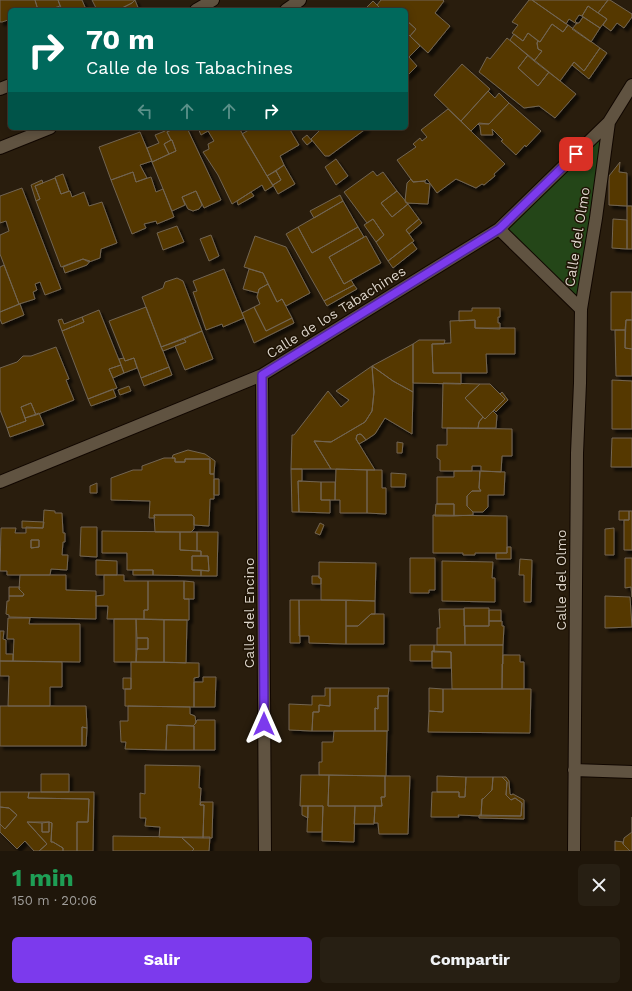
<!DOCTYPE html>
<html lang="es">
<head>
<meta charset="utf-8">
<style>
  :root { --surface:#1f160a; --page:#271f13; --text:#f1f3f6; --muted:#a19f9c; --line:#3c352b; --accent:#7c3aed }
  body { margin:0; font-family:"Work Sans",sans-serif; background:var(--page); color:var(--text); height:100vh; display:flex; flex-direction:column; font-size:15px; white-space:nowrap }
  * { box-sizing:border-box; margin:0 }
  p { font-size:13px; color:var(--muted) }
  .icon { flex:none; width:22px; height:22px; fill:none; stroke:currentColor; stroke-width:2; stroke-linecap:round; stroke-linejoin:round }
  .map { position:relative; height:851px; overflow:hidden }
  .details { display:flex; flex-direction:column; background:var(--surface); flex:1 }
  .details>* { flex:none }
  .hud { position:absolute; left:8px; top:8px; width:400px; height:122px; border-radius:6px; box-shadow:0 2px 10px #0003,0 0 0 1px var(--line); background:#00695c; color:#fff; overflow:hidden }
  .pin { position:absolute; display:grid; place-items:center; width:34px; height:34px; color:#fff; margin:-17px; border-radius:8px; box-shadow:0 2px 6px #0006 }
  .me { position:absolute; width:44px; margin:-22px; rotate:0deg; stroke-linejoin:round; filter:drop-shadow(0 0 3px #0008) }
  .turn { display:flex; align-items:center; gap:14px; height:84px; padding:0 12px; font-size:18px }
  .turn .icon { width:52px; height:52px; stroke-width:2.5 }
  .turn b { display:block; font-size:28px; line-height:34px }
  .lanes { display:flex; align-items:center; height:38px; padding:0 12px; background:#0003; justify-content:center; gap:20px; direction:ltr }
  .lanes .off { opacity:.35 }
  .round { display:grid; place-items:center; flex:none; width:42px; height:42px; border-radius:6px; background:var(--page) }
  .overview { display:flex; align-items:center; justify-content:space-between; height:68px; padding:0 12px }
  h1 { font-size:24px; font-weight:700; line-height:30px; color:#1e9e55 }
  .action { display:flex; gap:8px; margin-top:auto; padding:8px 12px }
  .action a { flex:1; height:46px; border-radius:6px; background:var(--accent); color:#fff; font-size:16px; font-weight:700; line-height:46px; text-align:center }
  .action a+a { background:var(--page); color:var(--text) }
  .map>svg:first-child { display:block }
  .green { fill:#244618 }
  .building { fill:#543701; stroke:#726552; fill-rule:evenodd; filter:url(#shadow) }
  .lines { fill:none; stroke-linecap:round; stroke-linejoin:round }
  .minor-casing { stroke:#110700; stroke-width:14 }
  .minor { stroke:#605341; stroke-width:12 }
  .route-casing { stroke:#51269a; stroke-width:10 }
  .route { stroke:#7c3aed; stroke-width:7 }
  .labels { text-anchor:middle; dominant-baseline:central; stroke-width:3; stroke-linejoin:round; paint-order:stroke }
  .street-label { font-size:14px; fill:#dcd4ca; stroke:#1f1405 }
</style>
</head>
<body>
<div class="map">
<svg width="632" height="851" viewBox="0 0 632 851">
  <defs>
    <filter id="shadow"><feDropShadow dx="3.5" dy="3.5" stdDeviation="1" flood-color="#0009"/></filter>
  </defs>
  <rect width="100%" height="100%" fill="#291d0d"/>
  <path class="green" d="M609,122L581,309L499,229Z"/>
  <path class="building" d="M0,0H35L38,10H10V21L8,20L2,22H0Z
    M35,0H58L60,6L48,10H38Z
    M58,0H82L85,7L79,10H62Z
    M92,0H135L132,3L118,10H97Z
    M135,0L139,10H118L132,3Z
    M381,0H443L444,1L435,13L450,26L428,53L410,36L416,29L406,20V10H382L377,5Z
    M529,0H532L568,25L563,32L552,24L540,42L528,33L523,41L512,33L518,25L512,22Z
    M532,0H608L598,13L588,6L582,16L579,15L575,21L577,23V24L569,19L566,24Z
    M608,0H610L632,14V17L624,28L617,23L611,31L603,25L607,19L598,13Z
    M373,1L382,10H364Z
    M588,6L607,19L600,28L582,16Z
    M583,17L600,28L591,42L572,29L577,23H579Z
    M406,20L416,29L410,36L406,32Z
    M552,24L563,32L568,25L600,48L584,71L574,62L560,81L534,61L542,51L538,49L537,43L538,41L540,42Z
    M406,32L420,46L409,57L417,66L406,77Z
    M528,33L538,41L537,43L538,49L542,51L534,61L510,40L514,34L523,41Z
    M507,38L528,55L518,68L538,86L549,72L576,94L555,118L539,106L524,108L479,72L487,57L490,59Z
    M600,48L607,53L589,79L572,65L574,62L584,71Z
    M528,55L549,72L538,86L518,68Z
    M462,64L490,89L461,121L434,95Z
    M488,91L495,98L499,93L509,103L489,124L479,123L471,131L461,121Z
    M509,103L541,131L526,147L525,145L516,155L501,141L503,140L492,129L493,135H481L480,126L478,124H489Z
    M448,109L505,164L494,174L495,176L484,185L482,184L476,188L456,179L437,193L427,179L425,181L413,182L397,160L416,147L413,144L420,138L422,141L427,137L421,130Z
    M164,128H175L167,132L171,140L164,144L169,154L152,162L147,148L159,143L155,135L165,131Z
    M175,128H187L221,200L204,208L196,191L182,197L185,205L172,211L152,162L176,151L172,140H171L167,132Z
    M198,128H239L273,186L265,191L262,185L232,204L218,175L203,152L209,149L208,144L214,141L208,131L201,135Z
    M252,128H289L299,145L280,156L284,165L267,176L242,134Z
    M322,128H367L329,156H325L311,139Z
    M140,132L152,161L140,165L147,178L136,182L133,172L111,180L99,147Z
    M307,135L312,141L307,145L302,139Z
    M171,140H172L176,151L169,154L164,144Z
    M336,159L348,176L336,185L325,167Z
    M620,162L619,172L627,173V206L609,205V176Z
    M284,165L295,184L278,194L273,185L281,180L276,171Z
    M276,171L281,180L273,185L267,176Z
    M373,171L377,176L383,172L397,191L381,203L392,217L408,204L419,219L406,230L414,241L388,261L376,242L384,235L373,219L367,223L344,192Z
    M133,172L136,182L151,177L156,192L163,189L174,217L157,224L156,221L144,224L146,228L132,234L111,180Z
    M63,174L69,191L61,194L55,177Z
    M55,178L61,194L70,191L72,197L84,192L89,206L102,202L117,243L101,249L100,258L89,262L83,259L61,267L36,201L40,199L35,186Z
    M411,179L413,182L425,181V183L430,184L428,204L406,203L405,201L407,183Z
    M42,180L43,183L35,186L40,199L36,201L31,185Z
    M22,188L61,289L45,295L40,282L35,284L37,290L33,292L35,299L19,304L0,254V235L9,231L6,221L0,223V196Z
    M196,191L202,205L199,209L193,211L188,209L182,197Z
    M397,191L408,204L392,217L381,203Z
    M251,192L254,196L238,205L237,201Z
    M340,195L343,201L314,218L310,211Z
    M343,201L358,227L312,253L298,227Z
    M627,206H632V249H627Z
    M373,219L384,235L376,242L364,225Z
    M419,219L422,223L409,234L406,230Z
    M613,219L627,220V249L612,248Z
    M177,226L184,242L163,250L157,233Z
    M298,227L312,253L358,227L364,237L329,257L344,284L351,280L354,285L324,301L286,234Z
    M211,235L219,256L209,261L200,239Z
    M255,236L286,247L310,293L286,306L282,299L277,302L263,273L244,267Z
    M366,236L381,263L344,284L329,257Z
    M412,242L417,249L393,268L388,261Z
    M83,259L90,261L87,265L65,273L63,267Z
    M4,265L19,304L0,312V267Z
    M224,269L244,318L223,327L222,324L206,330L193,292L197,291L193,281Z
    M249,269L263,273L268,284L259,289L258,293L243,289Z
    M177,278L183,281L202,331L161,347L142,297L163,288L165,282Z
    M268,284L277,302L282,299L292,318L266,331L254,307L260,304L257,297L259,289Z
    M354,285L357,289L327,306L324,301Z
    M611,292H632V320H626L625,330H611Z
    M20,304L24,315L2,324L0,319V312Z
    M146,307L169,367L141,378L134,358L125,361L109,321Z
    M254,307L266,331L292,318L294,323L254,343L242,313Z
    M472,308H500V317H498V323H500V329L475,328V320L459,321V311H472Z
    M99,310L121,365L109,369L117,388L88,399L62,331L84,322L82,317Z
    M82,317L84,322L62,331L58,320L62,319L64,324Z
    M475,320V328H515V354H486L487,373H433L432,344L451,343L450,321Z
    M626,320H632V349L625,348Z
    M615,330H625V348L632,349V376H616Z
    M202,331L213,359L185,370L175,346L186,342L184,339Z
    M184,339L186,342L163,351L161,347Z
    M419,340H445L444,344H432L433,373H461V384L413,383V344Z
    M413,344V392L393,381L372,366Z
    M56,347L69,379L66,380L74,400L36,415L31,403L21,407L26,421L7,428L0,410V368L17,362L23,356H31Z
    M124,358L125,361L134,358L137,368L124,373L119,359Z
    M121,365L124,373L113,378L109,369Z
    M372,366L374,392L372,411L365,422L331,442L314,441L331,469H291L292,435H294L328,391L341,407L349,400L336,391Z
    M372,366L393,381L413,392L412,434L385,418L375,434L366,440L362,435L360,434L357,435L356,439L375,470L331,469L314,441L331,442L365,422L372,411L374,392Z
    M169,367L172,375L144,386L141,378Z
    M612,380L632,381V429H612Z
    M443,383L480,384L465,398L483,417L479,422L478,428H442Z
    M480,384H490L505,399L485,419L465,398Z
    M129,386L131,391L120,395L118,390Z
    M113,389L116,397L91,406L88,399Z
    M502,392L508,400L496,412L494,410L505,399L500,394Z
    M31,403L36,415L25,418L21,407Z
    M493,411L497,415L496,428H478L479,422L483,417L485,419Z
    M39,413L44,425L10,437L7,428L26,421L25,418Z
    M447,428L512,429V456H502L501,472L481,471V466H472V471H440V460L437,458V445H447Z
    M360,434L362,435L366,440L359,444L356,439L357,435Z
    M612,438H632V467H611Z
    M397,442L403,443L402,453H397Z
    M188,450L205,454L215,461L214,474H210V459H185V462H175V458H172L173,455Z
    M164,458H175V462H185V459H210V474H214V499H210L209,526L194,525V517L192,515H154L155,518H149L150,501L111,500V478L133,470H142V466Z
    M291,469H302V481H298L299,512H292Z
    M336,469L367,470V513H340V500H335Z
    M367,470H382V488H386V514L367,513Z
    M454,471H480L479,488L481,491H472L467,496V506L473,512V515L454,516V504H437V477H454Z
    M480,471L505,472L504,495H488V507L483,512H473L467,506V496L472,491H481L479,488Z
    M391,473L406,474L405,487H391Z
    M214,479H219V495H214Z
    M298,481L321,482V500H330V513L299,512Z
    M321,482H335V500H321Z
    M97,483V493H90V486Z
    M436,504H454V516H435Z
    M44,510L55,511V513H62L63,533H65V542H63L62,555H68L67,570L51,569L50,575H7V571H0L1,528H16L15,533H26V527L43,528ZM31,540H39V547L31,548Z
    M619,511H629V520H619Z
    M629,511H632V550H624V520H629Z
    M154,515H192L194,517V529L191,532H155Z
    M433,515L507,516V553H475V555H463V553H433Z
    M22,521L44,522L43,528H22Z
    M320,523L324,525L320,535L315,533Z
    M81,527H97V557L80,556Z
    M614,528V555H605V529Z
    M102,531L180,532V550L201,551V556H192V570H201V576L153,575V570H127V553H102Z
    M180,532H197V551L180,550Z
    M197,532H218L217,576H201V570L209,571L208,556H201V551H197Z
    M31,540H39V547L31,548Z
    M507,547H511V559H496V553H507Z
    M192,556H208L209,571L192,570Z
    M410,558H435V590H429V593H410Z
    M625,558H632V597L631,587L625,588Z
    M520,559L532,560L531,602H524V575H519Z
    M96,560L117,561V575H96Z
    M442,561L493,562L492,578H495V602L442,601Z
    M319,562L376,563L375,601L321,600V578H319Z
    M133,570H153V575H133Z
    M20,575H66V590L96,591V619L9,617V615L6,614L7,601H9V596H23L24,594L19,589Z
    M104,575H124V581H148V610H144V619H107L108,606H96V596L104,595Z
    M312,576H319V578H321V584H312Z
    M148,581H184V599H189V620L144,619V610H148Z
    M184,581L194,582V599H184Z
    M9,587H20L19,589L24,594L23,596H9Z
    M605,596L630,597L632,627L605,628Z
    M290,600H299L300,643H290Z
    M299,600H346V644L309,643V636H299Z
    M346,600L375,601V614H371L358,626H346Z
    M464,608H489V626H464Z
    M439,609H464L465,645H437V628H440Z
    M489,610H501V621H489Z
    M371,614H384V644H346V626H358Z
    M8,618H30L29,624H80V662L13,661L14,639H7Z
    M114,619H136V662H114Z
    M136,619L164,620V662H136L137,649H148V638H137Z
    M164,620H187L186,663L164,662Z
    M489,621H502V626H504L503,645H465V626H489Z
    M0,631H4L3,639L6,640V654H13V661H0Z
    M137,638H148V649H137Z
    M410,645H434V652L432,651V661H410Z
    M434,645H503L502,689H452L451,652H434Z
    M432,651L451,652V668H432Z
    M503,655H520V662H524V689H502V664H503Z
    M0,661L62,662V687H50V706H8L9,676H0Z
    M131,662L199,663V677L194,678V707L125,706V689H131Z
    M203,677H216L215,707H194V682H203Z
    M123,678H131V689H123Z
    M325,688H330V706L319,705V712H313L312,731L289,730V704L312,705V696H325Z
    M330,688H389L388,696H378V709L375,708V731H312L313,712H319V705L330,706Z
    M429,688L443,689V712L429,711Z
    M443,689H531L530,733L428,732L429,711L443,712Z
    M378,696H388V731H375V708L378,709Z
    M0,706H86L87,728L82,727V746H0Z
    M128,706L190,707V714L195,716L196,723L193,726L167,725L166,750L125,749L126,742H121L120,721H128Z
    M197,720H215V750H194V726H193L195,724Z
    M167,725L194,726V750H166Z
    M82,727L87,728L86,746H82Z
    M334,731H387L386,776L319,775V762H322V742H333Z
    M145,765L200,766L199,788H201L200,805H204L203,838L159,837L160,827L145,826L146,818H140V793L145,794Z
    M41,774H69V792H41Z
    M301,775H329L328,806H355L354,842L322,841L323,806H300Z
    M329,775L385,776V797H381L382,806H328Z
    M385,776H410L408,834H379L378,823H374L375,806H382L381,797H385Z
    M437,776L466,777L465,797H459V792H437Z
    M466,777H493L492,790L483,799H482L481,816L458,815L459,817H431L432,792H459V797H465Z
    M493,777H502L507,782L506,795L511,800L515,798L522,803L521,816H481L482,799H483L492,790Z
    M502,777H506L509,781L510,794L511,795L513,794L524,800V819L479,818V815L521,816L522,803L515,798L511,800L506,795L507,782Z
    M0,792H29L28,798L89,799L88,822H77V851H63V848L53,842H51L52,823L49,822H27L47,844L39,851H34L25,841L17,849L0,832V824L5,829L17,815L9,808L0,807Z
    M29,792H94L93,851H77V822H88L89,799L28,798Z
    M201,802H213L212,838H203L204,805H200Z
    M302,806H308V818L302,815Z
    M308,806H323L322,832H307Z
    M355,806H375L374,824H354Z
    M0,807L9,808L17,815L5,829L0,824Z
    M632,817V851H630L623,844L624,838L632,832Z
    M27,822L42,823V832H49V822L52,823L51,842H53L63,848V851H39L47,844Z
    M49,822V832H42V823Z
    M113,836L181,837L194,849L192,851H113Z
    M181,837H210L209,851H192L194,849Z
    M615,841L623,842V844L630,851H615Z"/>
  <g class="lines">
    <g class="minor-casing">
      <path id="minor" d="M196,10L213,0
        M286,10L300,0
        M0,89L10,85
        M0,148L50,128
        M499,229L581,309L580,383L577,453L574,851
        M581,309L596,218L609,122
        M262,375L265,851
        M0,482L262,375L499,229L609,122L632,85
        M574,770L632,772"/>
    </g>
    <use href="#minor" class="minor"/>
  </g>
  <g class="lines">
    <g class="route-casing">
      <path id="route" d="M264,724L262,375L499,229L576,154"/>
    </g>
    <use href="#route" class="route"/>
  </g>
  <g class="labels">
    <g class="street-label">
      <text transform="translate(577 237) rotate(-81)">Calle del Olmo</text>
      <text transform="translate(336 312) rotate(-32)">Calle de los Tabachines</text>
      <text transform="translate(561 580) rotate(-90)">Calle del Olmo</text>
      <text transform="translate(249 613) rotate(-90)">Calle del Encino</text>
    </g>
  </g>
</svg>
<div class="pin" style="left:576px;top:154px;background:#d93025"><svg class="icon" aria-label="arrive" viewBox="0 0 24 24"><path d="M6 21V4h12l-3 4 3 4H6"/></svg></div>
<svg class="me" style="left:264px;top:724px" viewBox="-20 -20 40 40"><path d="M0-17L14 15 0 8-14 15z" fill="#7c3aed" stroke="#fff" stroke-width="4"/></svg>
<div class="hud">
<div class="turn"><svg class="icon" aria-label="right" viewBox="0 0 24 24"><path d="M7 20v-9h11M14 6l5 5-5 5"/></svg><div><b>70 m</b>Calle de los Tabachines</div></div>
<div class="lanes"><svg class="icon off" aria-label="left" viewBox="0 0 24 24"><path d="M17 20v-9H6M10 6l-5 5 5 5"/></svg><svg class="icon off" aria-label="ahead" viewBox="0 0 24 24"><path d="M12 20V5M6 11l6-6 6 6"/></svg><svg class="icon off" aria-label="ahead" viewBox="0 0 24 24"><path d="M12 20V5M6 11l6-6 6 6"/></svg><svg class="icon" aria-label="right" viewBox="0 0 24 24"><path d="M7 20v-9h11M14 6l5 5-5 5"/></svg></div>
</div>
</div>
<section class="details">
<div class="overview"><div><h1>1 min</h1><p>150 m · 20:06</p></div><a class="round"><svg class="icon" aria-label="close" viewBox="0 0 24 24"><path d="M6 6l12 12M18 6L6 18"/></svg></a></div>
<div class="action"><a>Salir</a><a>Compartir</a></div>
</section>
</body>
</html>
